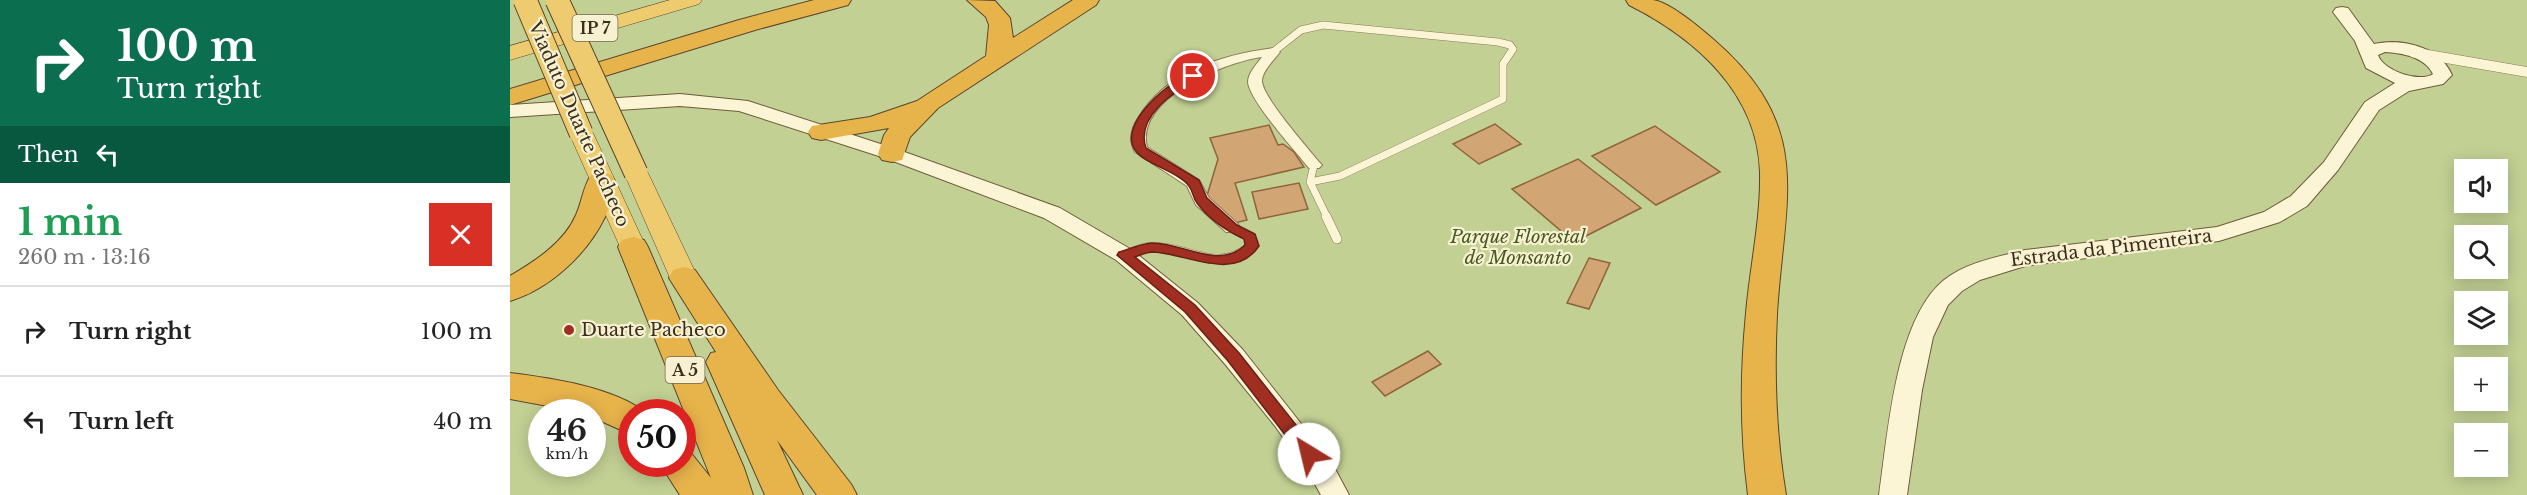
<!DOCTYPE html>
<html lang="en">
<head>
<meta charset="utf-8">
<style>
  :root { --surface:#fff; --page:#f6f6f6; --text:#222; --muted:#767676; --line:#e0e0e0 }
  body { margin:0; font-family:"Libre Baskerville",serif; background:var(--page); color:var(--text); height:100vh; display:flex; flex-direction:column; font-size:22px; white-space:nowrap }
  * { box-sizing:border-box; margin:0 }
  p { font-size:20px; color:var(--muted) }
  .icon { flex:none; width:33px; height:33px; fill:none; stroke:currentColor; stroke-width:2; stroke-linecap:round; stroke-linejoin:round }
  .map { position:relative; flex:1; overflow:hidden }
  .drawer { display:flex; flex-direction:column; background:var(--surface); width:510px }
  .drawer>* { flex:none }
  .banner { background:#0b6e4f; color:#fff; overflow:hidden }
  .buttons { position:absolute; left:1944px; top:159px; display:grid; gap:12px }
  .buttons a { display:grid; place-items:center; width:54px; height:54px; border-radius:0px; background:var(--surface); box-shadow:0 3px 15px #0003; font-size:30px }
  .speed { position:absolute; left:18px; top:399px; display:flex; gap:12px; font-size:30px; font-weight:700; text-align:center }
  .speed>* { display:grid; place-content:center; width:78px; height:78px; border-radius:50%; background:var(--surface); box-shadow:0 3px 15px #0003; line-height:1 }
  .speed small { font-size:15px; font-weight:400 }
  .speed .limit { border:9px solid #d22; background:#fff; color:#111 }
  .pin { position:absolute; display:grid; place-items:center; width:51px; height:51px; color:#fff; margin:-26px; border:3px solid #fff; border-radius:50%; box-shadow:0 2px 6px #0007 }
  .me { position:absolute; width:66px; margin:-33px; rotate:324deg; stroke-linejoin:round; filter:drop-shadow(0 0 4px #0008) }
  .turn { display:flex; align-items:center; gap:21px; height:126px; padding:0 18px; font-size:27px }
  .turn .icon { width:78px; height:78px; stroke-width:2.5 }
  .turn b { display:block; font-size:42px; line-height:51px }
  .then { display:flex; align-items:center; height:57px; padding:0 18px; background:#0003; gap:12px; font-size:22px }
  .round { display:grid; place-items:center; flex:none; width:63px; height:63px; border-radius:0px; background:var(--page) }
  .head { display:flex; align-items:center; justify-content:space-between; height:102px; padding:0 18px }
  h1 { font-size:36px; font-weight:800; line-height:45px; color:#1e9e55 }
  ul { padding:0; list-style:none }
  li { display:flex; align-items:center; gap:18px; height:90px; padding:0 18px; border-top:2px solid var(--line) }
  li div { flex:1 }
  li b { display:block; font-size:22px }
  li em { font-style:normal }
  main { display:flex; flex:1; min-height:0 }
  .map>svg:first-child { display:block }
  .green { fill:#c2d094; fill-rule:evenodd }
  .building { fill:#d2a574; stroke:#8d643b; stroke-width:1.5 }
  .lines { fill:none; stroke-linecap:round; stroke-linejoin:round }
  .service-far1-casing { stroke:#8c7957; stroke-width:8 }
  .service-casing { stroke:#8c7957; stroke-width:10 }
  .minor-casing { stroke:#8c7957; stroke-width:2 }
  .tertiary-casing { stroke:#8c7957; stroke-width:1 }
  .secondary-casing { stroke:#6e5a3a; stroke-width:2 }
  .trunk-casing { stroke:#59462c; stroke-width:1 }
  .motorway-casing { stroke:#59462c; stroke-width:2 }
  .service-far1 { stroke:#fbf4d5; stroke-width:7 }
  .service { stroke:#fbf4d5; stroke-width:9 }
  .minor { fill:#fbf4d5; fill-rule:evenodd }
  .tertiary { fill:#fbf4d5; fill-rule:evenodd }
  .secondary { fill:#fbf4d5; fill-rule:evenodd }
  .trunk { fill:#efcb70; fill-rule:evenodd }
  .motorway { fill:#e7b34b; fill-rule:evenodd }
  .trunk-bridge-casing { stroke:#59462c; stroke-width:25; stroke-linecap:butt }
  .trunk-bridge { stroke:#efcb70; stroke-width:23 }
  .route { fill:#a02f22; stroke:#681f16; stroke-width:1.5 }
  .poi-dot { fill:#a02f22; stroke:#f8f1d1; stroke-width:2 }
  .labels { text-anchor:middle; dominant-baseline:central; stroke-width:4.5; stroke-linejoin:round; paint-order:stroke }
  .shield { fill:#f8f1d1; stroke:#746852; stroke-width:1.5 }
  .shield-label { font-size:16px; font-weight:bold; fill:#3b2e1c }
  .street-label { font-size:18px; fill:#3b2e1c; stroke:#f8f1d1 }
  .park-label { font-size:18px; font-style:italic; fill:#455921; stroke:#f8f1d1 }
  .poi-label { font-size:18px; fill:#3b2e1c; stroke:#f8f1d1; text-anchor:start }
</style>
</head>
<body>
<main>
<section class="drawer">
<div class="banner">
<div class="turn"><svg class="icon" aria-label="right" viewBox="0 0 24 24"><path d="M7 20v-9h11M14 6l5 5-5 5"/></svg><div><b>100 m</b>Turn right</div></div>
<div class="then">Then<svg class="icon" aria-label="left" viewBox="0 0 24 24"><path d="M17 20v-9H6M10 6l-5 5 5 5"/></svg></div>
</div>
<div class="head"><div><h1>1 min</h1><p>260 m · 13:16</p></div><a class="round" style="background:#d93025;color:#fff"><svg class="icon" aria-label="close" viewBox="0 0 24 24"><path d="M6 6l12 12M18 6L6 18"/></svg></a></div>
<ul>
<li><svg class="icon" aria-label="right" viewBox="0 0 24 24"><path d="M7 20v-9h11M14 6l5 5-5 5"/></svg><div><b>Turn right</b></div><em>100 m</em></li>
<li><svg class="icon" aria-label="left" viewBox="0 0 24 24"><path d="M17 20v-9H6M10 6l-5 5 5 5"/></svg><div><b>Turn left</b></div><em>40 m</em></li>
</ul>
</section>
<div class="map">
<svg width="2017" height="495" viewBox="0 0 2017 495">
  <rect width="100%" height="100%" fill="#f1e8c1"/>
  <path class="green" d="M0,0H2017V495H0ZM1954,170H1988V202H1954ZM1954,236H1988V268H1954ZM1954,302H1988V334H1954ZM1954,368H1988V400H1954ZM32,412H82V464H32ZM122,412H172V464H122ZM1954,434H1988V466H1954Z"/>
  <path class="building" d="M985,124L1011,144L969,164L943,144Z
    M759,125L768,145L773,144L784,152L794,167L725,183L737,220L725,223L696,199L708,159L700,138Z
    M1145,126L1210,172L1146,205L1082,156Z
    M1068,159L1131,208L1064,242L1002,189Z
    M789,183L798,209L749,219L742,192Z
    M1079,258L1100,263L1079,309L1057,303Z
    M918,351L931,364L875,396L862,382Z"/>
  <g class="lines">
    <g class="service-far1-casing">
      <path id="service-far1" d="M763,52L791,30L813,25L988,42L1000,45L1003,49L993,64V99L830,176L800,182
        M804,165L800,182L817,217"/>
    </g>
    <g class="service-casing">
      <path id="service" d="M816,216L827,239
        M615,255C624,252 633,247 642,247C682,247 704,275 742,246L741,237L722,228"/>
    </g>
    <g class="minor-casing">
      <path id="minor" d="M763,48L770,52C764,60 753,70 752,80C751,96 798,148 809,162L812,165L809,168H799C786,152 739,100 738,82C738,73 747,64 752,57C715,62 625,98 637,147L689,180L699,198L728,224L730,228L728,232H716L686,205L677,186L625,152C618,140 621,129 628,118C657,71 711,55 763,48Z"/>
    </g>
    <g class="tertiary-casing">
      <path id="tertiary" d="M1907,48L2017,67V77L1901,57L1899,53L1901,49Z"/>
    </g>
    <g class="secondary-casing">
      <path id="secondary" d="M1832,7L1838,8L1864,44C1893,38 1930,47 1942,75L1933,84L1899,91L1869,110L1828,170L1797,206L1770,222L1709,241L1515,266L1470,280L1452,291L1438,305L1423,337L1412,390L1397,495H1369C1378,435 1385,320 1434,280C1457,262 1488,257 1515,250L1707,227L1754,212L1781,196L1814,162L1855,102L1885,83L1856,68L1845,41L1823,12L1826,8ZM1875,52C1892,53 1915,57 1923,74C1910,83 1873,71 1868,55Z
        M170,94L238,101L389,150L550,208L622,250L688,303L733,350L822,463L839,495H811L802,479L765,426L715,364L672,315L606,260L534,218L375,158L229,111L170,106L0,117V105Z"/>
    </g>
    <g class="trunk-casing">
      <path id="trunk" d="M160,0H192L189,4L0,60V46Z
        M71,126L79,128L83,133L136,247L133,253L123,256L113,253L110,247L59,133L63,128Z
        M126,165L135,168L138,173L188,278L184,285L174,288L164,285L160,278L114,173L117,168Z"/>
    </g>
    <g class="motorway-casing">
      <path id="motorway" d="M304,0H341L338,5L245,30L0,105V89L229,20Z
        M457,0L485,1L500,18L503,38L563,0H589L586,5L428,108L400,137L392,160L382,162L372,160L368,154L374,135L379,128L311,140L302,138L298,132L302,126L360,117L407,101L476,56L479,25L476,17Z
        M1116,0C1125,0 1134,0 1143,0C1160,2 1190,28 1203,39C1306,128 1274,197 1267,314C1264,375 1266,435 1276,495H1238C1230,434 1230,374 1236,313C1240,266 1251,219 1250,172C1248,93 1185,38 1119,5Z
        M91,172L101,175L105,181C102,193 100,206 95,217C77,254 40,289 0,301V276C25,261 54,243 66,215C72,202 73,187 81,175Z
        M123,237L134,240L138,247L234,468L243,495H170L150,464H172V451L181,453L201,478L108,247L112,240Z
        M174,267L185,270L268,390L341,484L347,495H307L267,440L293,495H255L196,362L201,353L206,352L159,278L163,270Z
        M0,373C41,378 102,387 135,412H122V435L82,417V412H70L0,399Z"/>
    </g>
    <use href="#service-far1" class="service-far1"/>
    <use href="#service" class="service"/>
    <use href="#minor" class="minor"/>
    <use href="#tertiary" class="tertiary"/>
    <use href="#secondary" class="secondary"/>
    <use href="#trunk" class="trunk"/>
    <use href="#motorway" class="motorway"/>
    <g class="trunk-bridge-casing">
      <path id="trunk-bridge" d="M15,0L71,133
        M47,0L126,173"/>
    </g>
    <use href="#trunk-bridge" class="trunk-bridge"/>
  </g>
  <path class="route" d="M683,73L689,76L687,78C665,92 625,116 636,148L689,180L697,198L727,225L745,234L749,246C724,283 676,253 643,252C637,252 630,255 625,257L685,305L729,353L805,449L807,454L805,458L799,460L793,458L718,361L675,312L607,255L609,252C619,249 631,244 641,243C669,241 709,271 735,245L734,239C717,231 698,218 687,203C683,198 683,191 679,186C668,171 635,165 625,150C607,124 661,79 683,73Z"/>
  <circle class="poi-dot" cx="59" cy="330" r="6"/>
  <g class="labels">
    <g class="shield">
      <rect x="62.5" y="15" width="45" height="26" rx="4.5"/>
      <rect x="155.5" y="357" width="39" height="26" rx="4.5"/>
    </g>
    <g class="shield-label">
      <text x="85" y="28">IP 7</text>
      <text x="175" y="370">A 5</text>
    </g>
    <g class="street-label">
      <text transform="translate(69 124) rotate(66)">Viaduto Duarte Pacheco</text>
      <text transform="translate(1601 248) rotate(-7)">Estrada da Pimenteira</text>
    </g>
    <g class="park-label">
      <text x="1008" y="237">Parque Florestal<tspan x="1008" dy="21">de Monsanto</tspan></text>
    </g>
    <g class="poi-label">
      <text x="71" y="330">Duarte Pacheco</text>
    </g>
  </g>
</svg>
<div class="buttons">
<a><svg class="icon" aria-label="sound" viewBox="0 0 24 24"><path d="M4 9h4l5-4v14l-5-4H4zM17 9q2 3 0 6"/></svg></a>
<a><svg class="icon" aria-label="search" viewBox="0 0 24 24"><circle cx="10" cy="10" r="6"/><path d="M15 15l6 6"/></svg></a>
<a><svg class="icon" aria-label="layers" viewBox="0 0 24 24"><path d="M12 4l9 5-9 5-9-5zM3 14l9 5 9-5"/></svg></a>
<a>+</a>
<a>−</a>
</div>
<div class="speed"><div>46<small>km/h</small></div><div class="limit">50</div></div>
<div class="pin" style="left:683px;top:76px;background:#d93025"><svg class="icon" aria-label="arrive" viewBox="0 0 24 24"><path d="M6 21V4h12l-3 4 3 4H6"/></svg></div>
<svg class="me" style="left:799px;top:454px" viewBox="-20 -20 40 40"><circle r="19" fill="#fff"/><path d="M0-13L10 11 0 6-10 11z" fill="#a02f22"/></svg>
</div>
</main>
</body>
</html>
